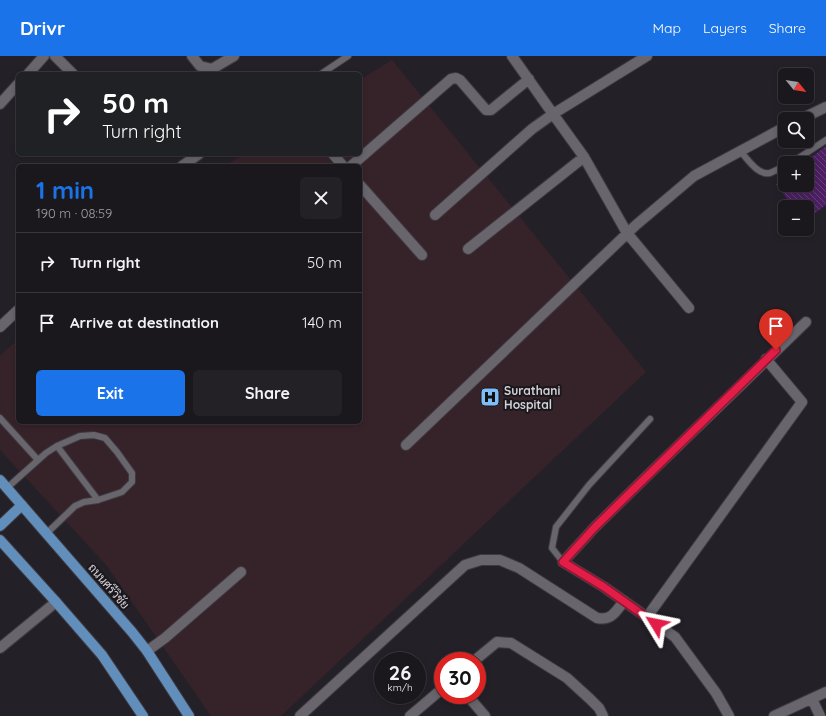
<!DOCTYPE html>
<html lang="en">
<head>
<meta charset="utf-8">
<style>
  :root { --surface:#1b181d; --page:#242126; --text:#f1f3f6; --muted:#a0a0a4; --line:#39373b; --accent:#1a73e8 }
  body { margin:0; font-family:Quicksand,Sarabun,sans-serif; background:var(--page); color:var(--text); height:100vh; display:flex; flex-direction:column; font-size:15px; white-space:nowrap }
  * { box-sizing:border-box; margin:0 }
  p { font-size:13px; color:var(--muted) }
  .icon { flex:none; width:22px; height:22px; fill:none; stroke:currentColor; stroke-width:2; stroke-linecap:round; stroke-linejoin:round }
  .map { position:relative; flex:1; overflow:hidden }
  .drawer { position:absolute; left:16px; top:108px; width:346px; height:260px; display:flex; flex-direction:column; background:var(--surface); border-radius:6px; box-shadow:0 2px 6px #0003,0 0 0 1px var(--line) }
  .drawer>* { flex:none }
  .top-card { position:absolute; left:16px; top:16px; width:346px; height:84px; border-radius:6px; box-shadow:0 2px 6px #0003,0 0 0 1px var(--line); background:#202124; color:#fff; overflow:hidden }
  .needle { width:26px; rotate:120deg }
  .tools { position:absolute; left:778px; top:12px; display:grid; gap:8px }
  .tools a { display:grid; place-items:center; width:36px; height:36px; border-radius:6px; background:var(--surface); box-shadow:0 2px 6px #0003,0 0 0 1px var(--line); font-size:20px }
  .speed { position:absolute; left:374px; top:596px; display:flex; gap:8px; font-size:20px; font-weight:700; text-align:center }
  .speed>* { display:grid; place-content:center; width:52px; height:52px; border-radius:50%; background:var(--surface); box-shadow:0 2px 6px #0003,0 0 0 1px var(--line); line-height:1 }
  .speed small { font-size:10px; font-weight:400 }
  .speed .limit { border:6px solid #d22; background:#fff; color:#111 }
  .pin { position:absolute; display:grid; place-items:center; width:34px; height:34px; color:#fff; margin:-41px -17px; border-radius:50% 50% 50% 0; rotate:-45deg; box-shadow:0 0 4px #0007 }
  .pin .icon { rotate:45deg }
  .me { position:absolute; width:44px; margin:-22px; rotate:305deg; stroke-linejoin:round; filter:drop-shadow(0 0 3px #0008) }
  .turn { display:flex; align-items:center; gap:14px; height:84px; padding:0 20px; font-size:18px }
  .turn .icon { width:52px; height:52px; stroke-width:2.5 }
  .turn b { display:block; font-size:28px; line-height:34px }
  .round { display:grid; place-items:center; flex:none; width:42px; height:42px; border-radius:6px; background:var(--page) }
  .head { display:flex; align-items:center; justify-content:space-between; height:68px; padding:0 20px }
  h1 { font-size:24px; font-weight:800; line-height:30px; color:var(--accent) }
  .cta { display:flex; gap:8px; margin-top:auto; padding:8px 20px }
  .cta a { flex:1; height:46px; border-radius:6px; background:var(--accent); color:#fff; font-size:16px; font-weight:800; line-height:46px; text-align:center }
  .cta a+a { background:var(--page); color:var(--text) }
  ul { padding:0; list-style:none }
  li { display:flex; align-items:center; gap:12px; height:60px; padding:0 20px; border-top:1px solid var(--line) }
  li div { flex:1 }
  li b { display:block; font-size:15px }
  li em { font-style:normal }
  header { display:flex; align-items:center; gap:24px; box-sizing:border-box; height:56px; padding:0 20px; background:var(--accent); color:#fff }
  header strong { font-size:19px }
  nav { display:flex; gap:22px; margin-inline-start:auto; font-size:14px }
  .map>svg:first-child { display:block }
  .medical { fill:#362329 }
  .building { fill:url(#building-back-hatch) }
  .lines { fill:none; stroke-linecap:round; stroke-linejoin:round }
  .service-casing { stroke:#3d3a40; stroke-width:8 }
  .minor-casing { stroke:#3d3a40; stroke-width:12 }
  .primary-casing { stroke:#3d3a40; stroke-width:12 }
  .service { stroke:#69656d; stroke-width:6 }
  .minor { stroke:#69656d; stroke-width:10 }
  .primary { stroke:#628ebc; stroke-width:10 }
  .route-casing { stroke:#92132f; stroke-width:10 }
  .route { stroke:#e11d48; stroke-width:7 }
  .labels { text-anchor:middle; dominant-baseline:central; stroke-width:4; stroke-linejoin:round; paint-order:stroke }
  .poi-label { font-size:12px; font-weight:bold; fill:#d4d1d6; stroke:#1a171d; text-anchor:start }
  .street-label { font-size:12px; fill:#d4d1d6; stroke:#1a171d }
</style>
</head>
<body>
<header>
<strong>Drivr</strong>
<nav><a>Map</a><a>Layers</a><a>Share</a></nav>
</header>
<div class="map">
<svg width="826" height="660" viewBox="0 0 826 660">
  <defs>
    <pattern id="building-back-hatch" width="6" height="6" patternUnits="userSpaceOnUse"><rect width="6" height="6" fill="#4c1f63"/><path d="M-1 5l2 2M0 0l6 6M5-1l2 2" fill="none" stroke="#653e79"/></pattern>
  </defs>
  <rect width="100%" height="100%" fill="#242027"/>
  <path class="medical" d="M392,4L646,316L281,660H211L107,510L0,394V300L18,283V366H360V110H225L243,98H360V24Z"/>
  <path class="building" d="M826,90V149L807,163V151H793L776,128L785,121V129H807V107H804Z"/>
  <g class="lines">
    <g class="service-casing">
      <path id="service" d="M321,18L348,0
        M740,95C747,102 758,120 770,117C775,115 780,112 785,110
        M791,107L826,84
        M0,362L38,404
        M57,390L98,444
        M8,431L46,397L57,390L80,380L94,379L105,382L117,396L132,417V426L122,436L98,444L84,446L75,450L47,477
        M563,506L552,492L556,471L589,429L650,363"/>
    </g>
    <g class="minor-casing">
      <path id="minor" d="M55,0L73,18
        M192,0L200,10L212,13L234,0
        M512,0L553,58L584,101L627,177L689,252
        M28,18L44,0
        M0,48L18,28
        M801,63L826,51
        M333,98L343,110
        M182,110L199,98
        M351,110L451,23L456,22L460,24L486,54H491L529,23
        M360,129L422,199
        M435,159L532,73L553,58L647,0
        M468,193L584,101
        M0,271L18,254
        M406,389L636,169L694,120L785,71
        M647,561L802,346L766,303
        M0,592L56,546
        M147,595L165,582L241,516
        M474,605L497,586L511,587L567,622L590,643L599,652L603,660
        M467,639L485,660
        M812,643L820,660
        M300,660L465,509L481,504H500L519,512L597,562C612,565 616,555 624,545
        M410,660L443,632
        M729,660L716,637L675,581L604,531L563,506L595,471L646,421L806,266
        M774,660L826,636"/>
    </g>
    <g class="primary-casing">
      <path id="primary" d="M0,424L132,576L147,595L189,660
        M0,470L22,449
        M0,484L56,546L102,599L143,660"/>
    </g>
    <use href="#service" class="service"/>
    <use href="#minor" class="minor"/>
    <use href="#primary" class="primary"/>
  </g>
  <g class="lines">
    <g class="route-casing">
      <path id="route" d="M656,568L604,531L563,506L595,471L776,294"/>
    </g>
    <use href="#route" class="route"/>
  </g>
  <defs>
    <g id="hospital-square" transform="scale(1)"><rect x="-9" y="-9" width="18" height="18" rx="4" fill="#7dbef9" stroke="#1a171d"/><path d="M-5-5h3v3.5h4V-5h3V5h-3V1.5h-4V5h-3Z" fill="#111"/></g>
  </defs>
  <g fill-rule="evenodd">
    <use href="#hospital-square" x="490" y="341"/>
  </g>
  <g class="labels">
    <g class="poi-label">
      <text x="504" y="334">Surathani<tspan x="504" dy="14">Hospital</tspan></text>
    </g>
    <g class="street-label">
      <text transform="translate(109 530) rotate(49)">ถนนศรีวิชัย</text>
    </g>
  </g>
</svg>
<div class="tools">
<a><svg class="needle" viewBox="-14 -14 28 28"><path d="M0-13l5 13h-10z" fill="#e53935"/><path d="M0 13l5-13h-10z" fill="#a0a0a4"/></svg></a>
<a><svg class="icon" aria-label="search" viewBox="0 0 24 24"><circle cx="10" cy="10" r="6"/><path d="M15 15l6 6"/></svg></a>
<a>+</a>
<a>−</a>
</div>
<div class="speed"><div>26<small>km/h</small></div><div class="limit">30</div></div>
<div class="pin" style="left:776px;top:294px;background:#d93025"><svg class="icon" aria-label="arrive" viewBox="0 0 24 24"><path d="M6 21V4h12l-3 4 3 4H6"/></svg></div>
<svg class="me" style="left:656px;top:568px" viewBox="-20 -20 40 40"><path d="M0-17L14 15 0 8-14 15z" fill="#e11d48" stroke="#fff" stroke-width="4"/></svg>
<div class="top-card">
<div class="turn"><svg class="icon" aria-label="right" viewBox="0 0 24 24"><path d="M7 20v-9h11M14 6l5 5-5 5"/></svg><div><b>50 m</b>Turn right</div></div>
</div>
<section class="drawer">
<div class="head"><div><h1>1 min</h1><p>190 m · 08:59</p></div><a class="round"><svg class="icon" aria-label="close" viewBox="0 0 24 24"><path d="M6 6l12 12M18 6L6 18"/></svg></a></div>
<ul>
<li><svg class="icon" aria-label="right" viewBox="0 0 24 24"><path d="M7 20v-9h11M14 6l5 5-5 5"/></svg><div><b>Turn right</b></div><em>50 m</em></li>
<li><svg class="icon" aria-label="arrive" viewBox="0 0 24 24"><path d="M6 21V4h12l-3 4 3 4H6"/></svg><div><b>Arrive at destination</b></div><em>140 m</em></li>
</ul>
<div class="cta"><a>Exit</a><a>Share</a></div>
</section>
</div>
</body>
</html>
